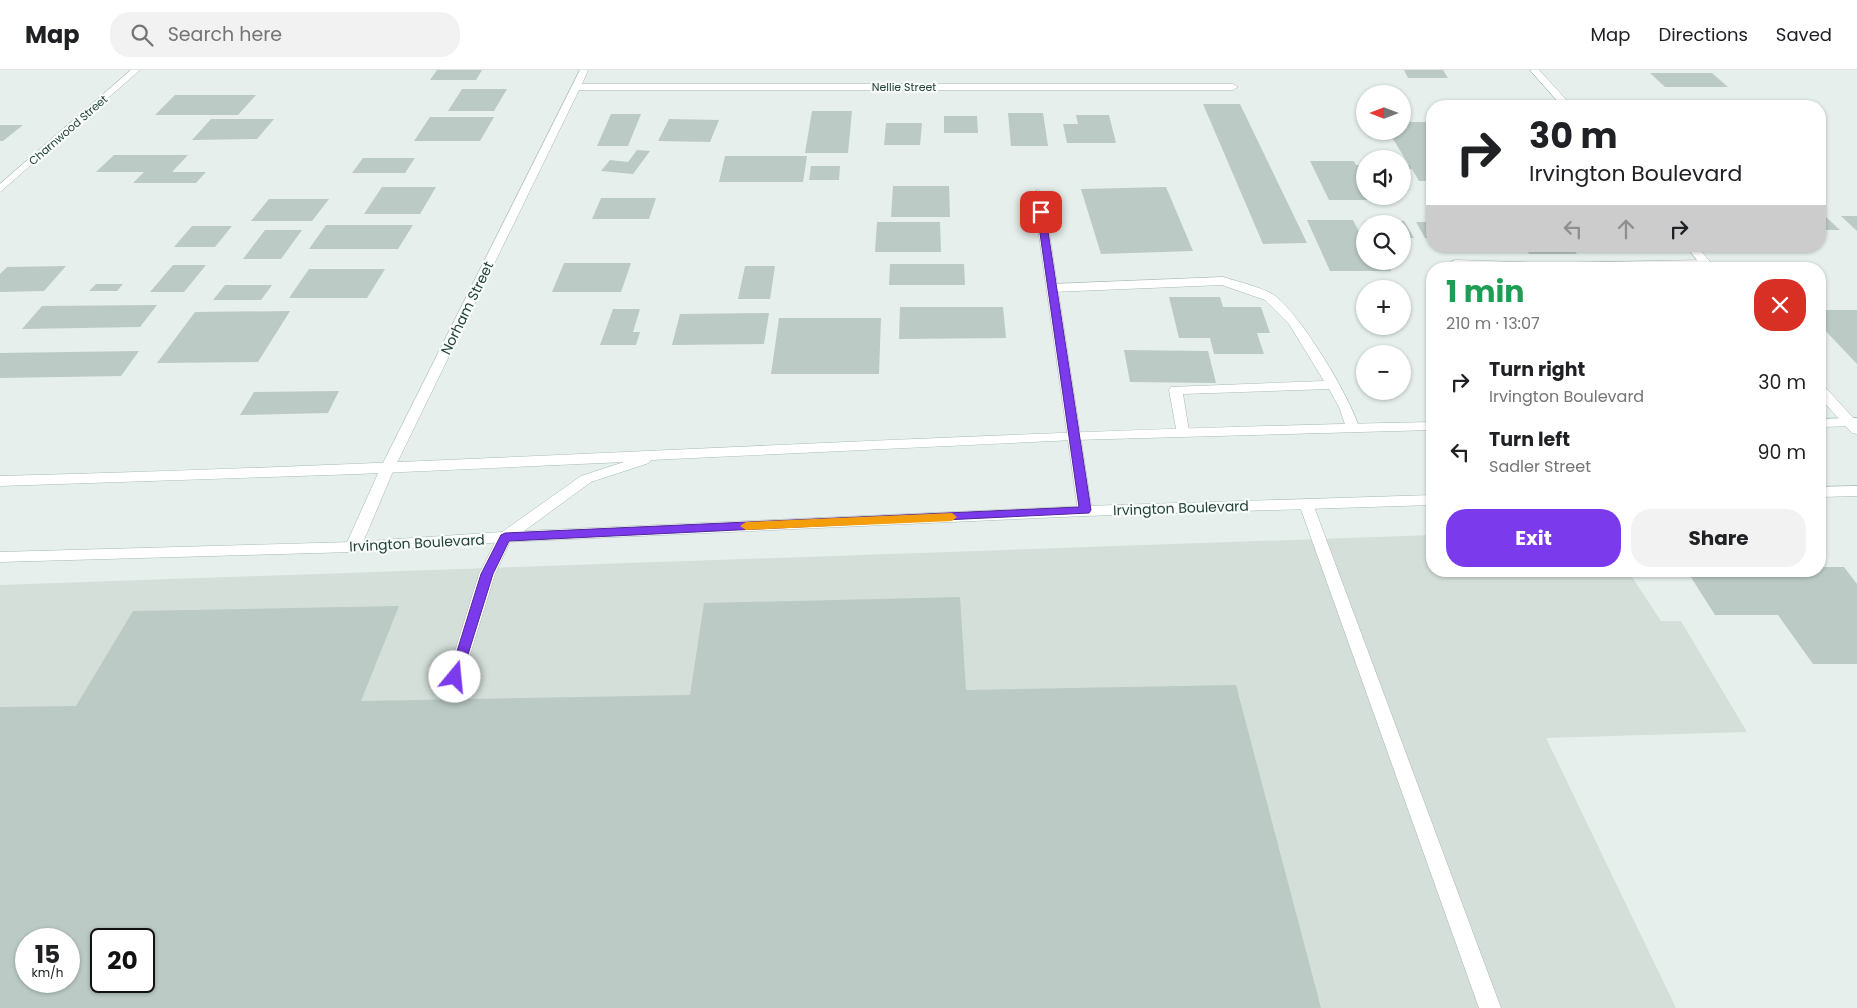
<!DOCTYPE html>
<html lang="en">
<head>
<meta charset="utf-8">
<style>
  :root { --surface:#fff; --page:#f2f2f2; --text:#202124; --muted:#757577; --line:#e0e0e0; --accent:#7c3aed }
  body { margin:0; font-family:Poppins,sans-serif; background:var(--page); color:var(--text); height:100vh; display:flex; flex-direction:column; font-size:19px; white-space:nowrap }
  * { box-sizing:border-box; margin:0 }
  p { font-size:16px; color:var(--muted) }
  .icon { flex:none; width:28px; height:28px; fill:none; stroke:currentColor; stroke-width:2; stroke-linecap:round; stroke-linejoin:round }
  .map { position:relative; flex:1; overflow:hidden }
  .details { position:absolute; left:1426px; top:192px; width:400px; height:315px; display:flex; flex-direction:column; background:var(--surface); border-radius:20px; box-shadow:0 1px 4px #0004 }
  .details>* { flex:none }
  .hud { position:absolute; left:1426px; top:30px; width:400px; height:152px; border-radius:20px; box-shadow:0 1px 4px #0004; background:#fff; color:var(--text); overflow:hidden }
  .needle { width:32px; rotate:270deg }
  .tools { position:absolute; left:1356px; top:15px; display:grid; gap:10px }
  .tools a { display:grid; place-items:center; width:55px; height:55px; border-radius:50%; background:var(--surface); box-shadow:0 1px 4px #0004; font-size:25px }
  .speed { position:absolute; left:15px; top:858px; display:flex; gap:10px; font-size:25px; font-weight:700; text-align:center }
  .speed>* { display:grid; place-content:center; width:65px; height:65px; border-radius:50%; background:var(--surface); box-shadow:0 1px 4px #0004; line-height:1 }
  .speed small { font-size:12px; font-weight:400 }
  .speed .limit { border:2px solid #111; border-radius:8px; background:#fff; color:#111 }
  .pin { position:absolute; display:grid; place-items:center; width:42px; height:42px; color:#fff; margin:-21px; border-radius:10px; box-shadow:0 2px 8px #0006 }
  .me { position:absolute; width:55px; margin:-28px; rotate:17deg; stroke-linejoin:round; filter:drop-shadow(0 0 4px #0008) }
  .turn { display:flex; align-items:center; gap:18px; height:105px; padding:0 20px; font-size:22px }
  .turn .icon { width:65px; height:65px; stroke-width:2.5 }
  .turn b { display:block; font-size:35px; line-height:42px }
  .lanes { display:flex; align-items:center; height:48px; padding:0 20px; background:#0003; justify-content:center; gap:25px; direction:ltr }
  .lanes .off { opacity:.35 }
  .round { display:grid; place-items:center; flex:none; width:52px; height:52px; border-radius:20px; background:var(--page) }
  .headline { display:flex; align-items:center; justify-content:space-between; height:85px; padding:0 20px }
  h1 { font-size:30px; font-weight:700; line-height:38px; color:#1e9e55 }
  .cta { display:flex; gap:10px; margin-top:auto; padding:10px 20px }
  .cta a { flex:1; height:58px; border-radius:20px; background:var(--accent); color:#fff; font-size:20px; font-weight:700; line-height:58px; text-align:center }
  .cta a+a { background:var(--page); color:var(--text) }
  ul { padding:0; list-style:none }
  li { display:flex; align-items:center; gap:15px; height:70px; padding:0 20px }
  li div { flex:1 }
  li b { display:block; font-size:19px }
  li em { font-style:normal }
  header { display:flex; align-items:center; gap:30px; box-sizing:border-box; height:70px; padding:0 25px; background:var(--surface); border-bottom:1px solid var(--line) }
  header strong { font-size:24px }
  nav { display:flex; gap:28px; margin-inline-start:auto; font-size:18px }
  .search { width:350px; height:45px; background:var(--page); display:flex; align-items:center; gap:12px; box-sizing:border-box; padding:0 18px; border-radius:20px; color:var(--muted); font-size:19px }
  .map>svg:first-child { display:block }
  .built { fill:#d4dfda; fill-rule:evenodd }
  .building { fill:#bbcac4; fill-rule:evenodd }
  .lines { fill:none; stroke-linecap:round; stroke-linejoin:round }
  .service-casing { stroke:#a8b8b2; stroke-width:1 }
  .minor-casing { stroke:#a8b8b2; stroke-width:1 }
  .secondary-casing { stroke:#a4bbb3; stroke-width:1 }
  .service { fill:#fff; fill-rule:evenodd }
  .minor { fill:#fff; fill-rule:evenodd }
  .secondary { fill:#fff; fill-rule:evenodd }
  .route { fill:#7c3aed; stroke:#51269a }
  .slow { fill:#f59e0b }
  .labels { text-anchor:middle; dominant-baseline:central; stroke-width:4.5; stroke-linejoin:round; paint-order:stroke }
  .far-street-label { font-size:11px; fill:#24423a; stroke:#f7fbf9 }
  .street-label { font-size:14px; fill:#24423a; stroke:#f7fbf9 }
</style>
</head>
<body>
<header>
<strong>Map</strong>
<div class="search"><svg class="icon" aria-label="search" viewBox="0 0 24 24"><circle cx="10" cy="10" r="6"/><path d="M15 15l6 6"/></svg>Search here</div>
<nav><a>Map</a><a>Directions</a><a>Saved</a></nav>
</header>
<div class="map">
<svg width="1857" height="938" viewBox="0 0 1857 938">
  <rect width="100%" height="100%" fill="#e6efeb"/>
  <path class="built" d="M1432,465V501H1628L1661,551H1681L1747,662L1546,668L1676,938H0V515ZM26,869H69V911H26ZM101,869H144V911H101Z"/>
  <path class="building" d="M437,0H482L476,10H430Z
    M1404,0H1443L1448,8H1408Z
    M1650,3H1712L1728,17H1665Z
    M462,19H507L494,41H448Z
    M175,25H256L238,45H155Z
    M1672,30H1703L1709,36H1678Z
    M1203,34H1240L1307,173L1263,174Z
    M812,41H852L848,83H805Z
    M1008,43H1043L1048,76H1011Z
    M611,44H641L628,76H597Z
    M1076,45H1109L1116,73H1067L1063,54H1078Z
    M944,46H977L978,63H944Z
    M430,47H494L480,71H414Z
    M211,49H274L257,69L192,70Z
    M669,49L719,50L710,72L658,71Z
    M1402,52H1432V111H1419L1412,99H1402V95H1409L1388,61H1402Z
    M886,53H922L920,75H884Z
    M0,55H23L3,71H0Z
    M637,80L650,81L633,104L601,101L610,90L628,92Z
    M114,85H188L172,102H206L196,113H133L144,102H96Z
    M725,86H807L803,112H719Z
    M363,88H415L405,103H352Z
    M1310,91H1354L1356,95H1365V99H1358L1365,112V126H1373L1375,130H1329Z
    M811,96H840L839,110H809Z
    M893,116H949L950,147H891Z
    M382,117H436L420,144H364Z
    M1166,117L1193,181L1101,184L1081,119Z
    M601,128H656L649,149H592Z
    M269,129H329L312,151H251Z
    M1841,146H1857V161Z
    M1820,147H1826L1840,160H1820Z
    M1307,150H1353L1365,174V191H1387L1391,201H1330Z
    M1365,151H1404L1414,168H1402V154H1367Z
    M877,152H940L941,182H875Z
    M1416,152H1432V168H1425Z
    M326,155H413L398,179H309Z
    M192,156H232L215,177H174Z
    M265,160H302L281,189H243Z
    M1524,176H1571L1577,184H1529Z
    M564,193H631L621,222H552Z
    M890,194H964L965,215H889Z
    M173,195H206L184,222H150Z
    M66,196L44,221L0,222V204L7,197Z
    M745,196H775L770,229H738Z
    M309,199H385L367,228H289Z
    M96,214H123L117,221H89Z
    M225,215H272L261,230H213Z
    M1169,227H1220L1223,237H1261L1270,263H1257L1264,284H1214L1210,268H1179Z
    M157,235L140,257L22,259L42,236Z
    M900,237H1003L1006,268L899,269Z
    M613,239H640L633,262H640L636,275H600Z
    M1820,240H1857V294L1820,255Z
    M290,241L258,292L157,293L195,242Z
    M769,243L764,274L672,275L680,244Z
    M779,248H881L879,304H771Z
    M1124,280L1208,281L1216,313L1130,312Z
    M139,281L121,306L0,308V283Z
    M339,321L328,343L240,345L254,322Z
    M1820,497H1844L1857,514V594H1813L1778,545H1715L1687,501H1820Z
    M960,527L966,620L1236,615L1321,938H0V637L76,636L133,541L399,536L361,631L690,625L704,533ZM26,869H69V911H26ZM101,869H144V911H101Z"/>
  <g class="lines">
    <g class="service-casing">
      <path id="service" d="M1456,190L1546,193L1706,190L1712,193L1706,196L1525,199L1452,195V191Z
        M1223,207C1236,211 1264,218 1274,225C1301,245 1349,325 1359,357L1357,360H1347L1339,337L1329,319L1183,324L1189,361L1187,364H1177L1169,320L1171,317L1324,311L1289,254L1265,230L1222,215L1052,222L1046,218L1052,214Z
        M1306,429L1313,434L1501,938H1479L1299,434Z
        M505,462L510,463L512,467L495,504L463,607L461,612L455,614L449,612L447,607L479,504L500,463Z"/>
    </g>
    <g class="minor-casing">
      <path id="minor" d="M131,0H140L0,122V114Z
        M580,0H588L582,14H1233L1238,17L1233,20H579L394,399L361,477L358,481H348L345,477L380,399Z
        M1530,0H1539L1572,36H1562Z
        M1038,120L1043,123L1092,441L1085,446L1078,441L1033,123Z
        M1686,176H1697L1716,199H1704Z
        M1820,316L1825,317L1857,352V364L1852,363L1820,328Z"/>
    </g>
    <g class="secondary-casing">
      <path id="secondary" d="M1857,348V356L1820,357V349Z
        M1432,352V360L1074,370L651,390L649,393L591,412L524,461L1085,436L1432,425V435L1085,446L505,472L353,482L0,492V482L353,472L502,462L581,406L624,392L358,404L0,416V406C478,394 954,361 1432,352Z
        M1857,416V426L1820,427V417Z"/>
    </g>
    <use href="#service" class="service"/>
    <use href="#minor" class="minor"/>
    <use href="#secondary" class="secondary"/>
  </g>
  <path class="route" d="M1041,140L1045,142L1091,440L1089,443L509,471L493,504L461,607L455,612L450,610L449,607L481,504L501,465L505,463L1079,437L1037,142Z"/>
  <path class="slow" d="M952,443L957,447L952,451L746,460L740,456L746,452Z"/>
  <g class="labels">
    <g class="far-street-label">
      <text x="904" y="17">Nellie Street</text>
      <text transform="translate(68 60) rotate(-41)">Charnwood Street</text>
    </g>
    <g class="street-label">
      <text transform="translate(467 238) rotate(-64)">Norham Street</text>
      <text transform="translate(1181 438) rotate(-2)">Irvington Boulevard</text>
      <text transform="translate(417 473) rotate(-3)">Irvington Boulevard</text>
    </g>
  </g>
</svg>
<div class="tools">
<a><svg class="needle" viewBox="-14 -14 28 28"><path d="M0-13l5 13h-10z" fill="#e53935"/><path d="M0 13l5-13h-10z" fill="#757577"/></svg></a>
<a><svg class="icon" aria-label="sound" viewBox="0 0 24 24"><path d="M4 9h4l5-4v14l-5-4H4zM17 9q2 3 0 6"/></svg></a>
<a><svg class="icon" aria-label="search" viewBox="0 0 24 24"><circle cx="10" cy="10" r="6"/><path d="M15 15l6 6"/></svg></a>
<a>+</a>
<a>−</a>
</div>
<div class="speed"><div>15<small>km/h</small></div><div class="limit">20</div></div>
<div class="pin" style="left:1041px;top:142px;background:#d93025"><svg class="icon" aria-label="arrive" viewBox="0 0 24 24"><path d="M6 21V4h12l-3 4 3 4H6"/></svg></div>
<svg class="me" style="left:455px;top:607px" viewBox="-20 -20 40 40"><circle r="19" fill="#fff"/><path d="M0-13L10 11 0 6-10 11z" fill="#7c3aed"/></svg>
<div class="hud">
<div class="turn"><svg class="icon" aria-label="right" viewBox="0 0 24 24"><path d="M7 20v-9h11M14 6l5 5-5 5"/></svg><div><b>30 m</b>Irvington Boulevard</div></div>
<div class="lanes"><svg class="icon off" aria-label="left" viewBox="0 0 24 24"><path d="M17 20v-9H6M10 6l-5 5 5 5"/></svg><svg class="icon off" aria-label="ahead" viewBox="0 0 24 24"><path d="M12 20V5M6 11l6-6 6 6"/></svg><svg class="icon" aria-label="right" viewBox="0 0 24 24"><path d="M7 20v-9h11M14 6l5 5-5 5"/></svg></div>
</div>
<section class="details">
<div class="headline"><div><h1>1 min</h1><p>210 m · 13:07</p></div><a class="round" style="background:#d93025;color:#fff"><svg class="icon" aria-label="close" viewBox="0 0 24 24"><path d="M6 6l12 12M18 6L6 18"/></svg></a></div>
<ul>
<li><svg class="icon" aria-label="right" viewBox="0 0 24 24"><path d="M7 20v-9h11M14 6l5 5-5 5"/></svg><div><b>Turn right</b><p>Irvington Boulevard</p></div><em>30 m</em></li>
<li><svg class="icon" aria-label="left" viewBox="0 0 24 24"><path d="M17 20v-9H6M10 6l-5 5 5 5"/></svg><div><b>Turn left</b><p>Sadler Street</p></div><em>90 m</em></li>
</ul>
<div class="cta"><a>Exit</a><a>Share</a></div>
</section>
</div>
</body>
</html>
